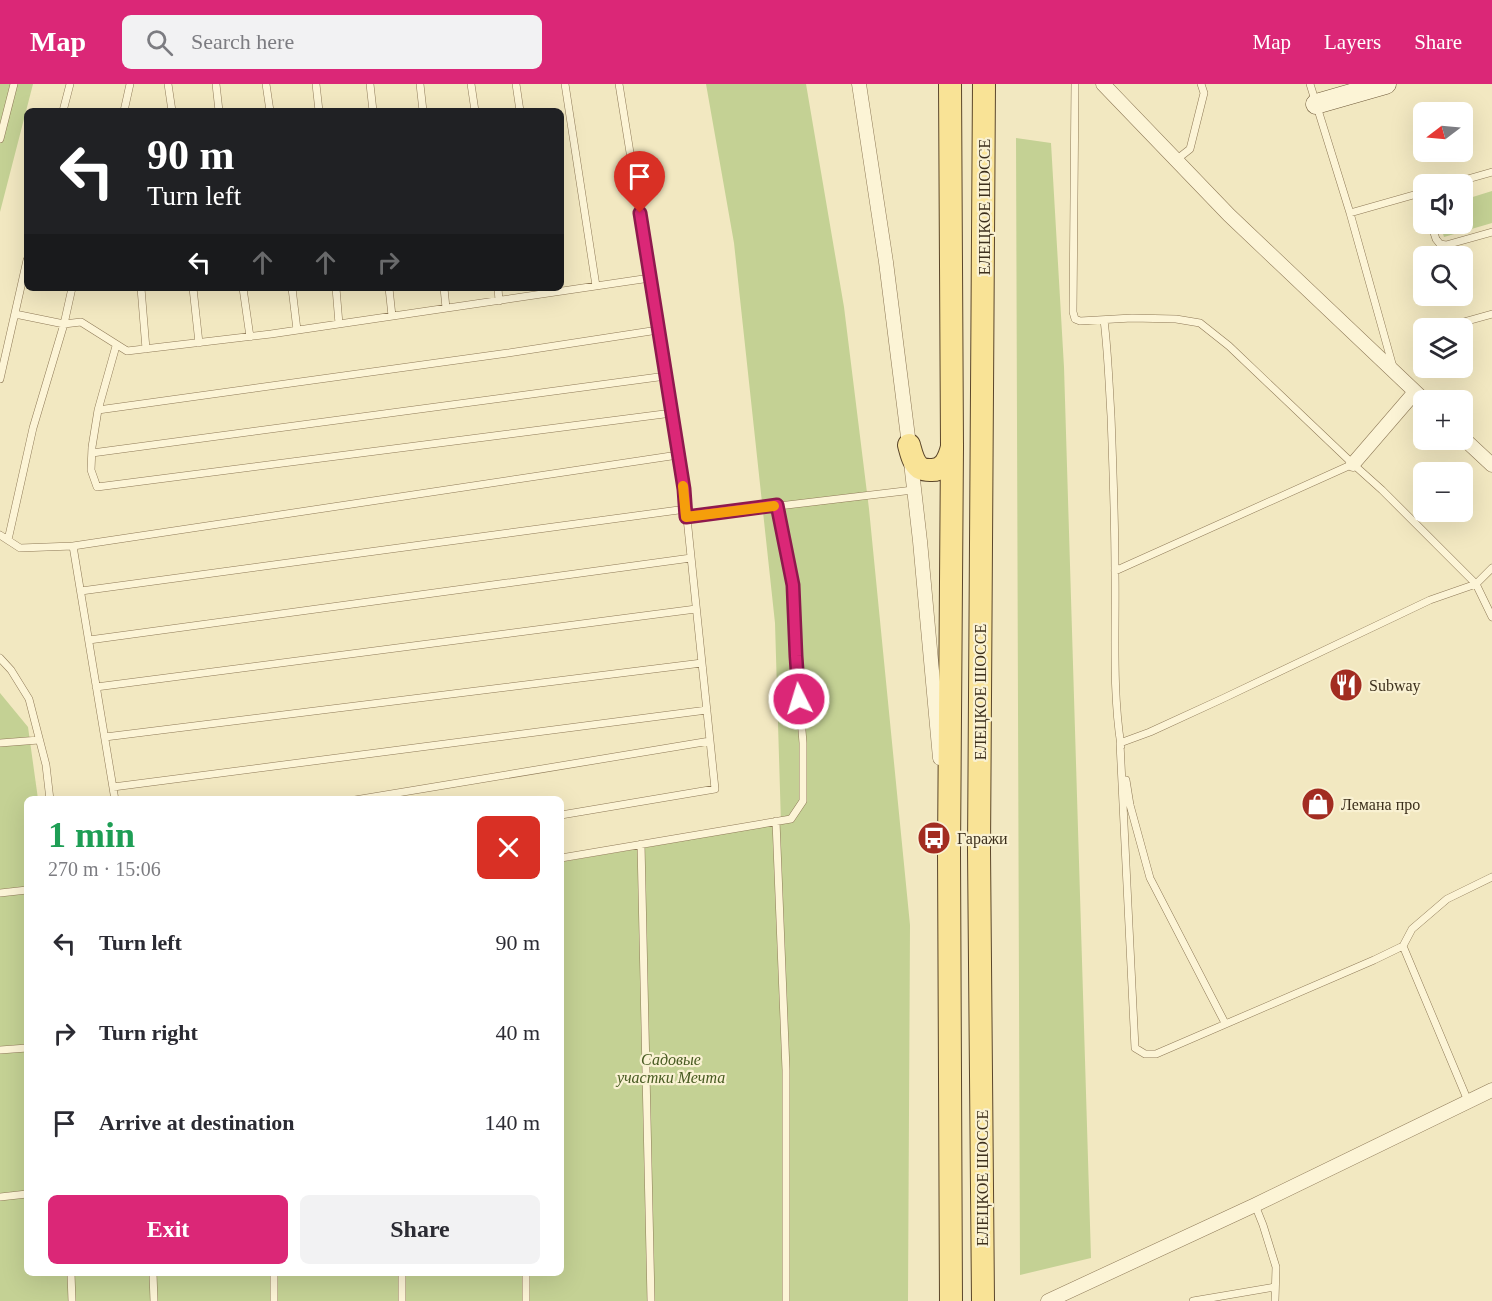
<!DOCTYPE html>
<html lang="en">
<head>
<meta charset="utf-8">
<style>
  :root { --surface:#fff; --page:#f2f2f3; --text:#2b2b33; --muted:#7c7c81; --accent:#db2777 }
  body { margin:0; font-family:Georgia,serif; background:var(--page); color:var(--text); height:100vh; display:flex; flex-direction:column; font-size:22px; white-space:nowrap }
  * { box-sizing:border-box; margin:0 }
  p { font-size:20px; color:var(--muted) }
  .icon { flex:none; width:33px; height:33px; fill:none; stroke:currentColor; stroke-width:2; stroke-linecap:round; stroke-linejoin:round }
  .map { position:relative; flex:1; overflow:hidden }
  .drawer { position:absolute; left:24px; top:712px; width:540px; height:480px; display:flex; flex-direction:column; background:var(--surface); border-radius:9px; box-shadow:0 6px 24px #0002 }
  .drawer>* { flex:none }
  .hud { position:absolute; left:24px; top:24px; width:540px; height:183px; border-radius:9px; box-shadow:0 6px 24px #0002; background:#202124; color:#fff; overflow:hidden }
  .needle { width:39px; rotate:254deg }
  .fabs { position:absolute; left:1413px; top:18px; display:grid; gap:12px }
  .fabs a { display:grid; place-items:center; width:60px; height:60px; border-radius:9px; background:var(--surface); box-shadow:0 6px 24px #0002; font-size:30px }
  .pin { position:absolute; display:grid; place-items:center; width:51px; height:51px; color:#fff; margin:-62px -26px; border-radius:50% 50% 50% 0; rotate:-45deg; box-shadow:0 0 6px #0007 }
  .pin .icon { rotate:45deg }
  .me { position:absolute; width:66px; margin:-33px; rotate:355deg; stroke-linejoin:round; filter:drop-shadow(0 0 4px #0008) }
  .turn { display:flex; align-items:center; gap:21px; height:126px; padding:0 24px; font-size:27px }
  .turn .icon { width:78px; height:78px; stroke-width:2.5 }
  .turn b { display:block; font-size:42px; line-height:51px }
  .lanes { display:flex; align-items:center; height:57px; padding:0 24px; background:#0003; justify-content:center; gap:30px; direction:ltr }
  .lanes .off { opacity:.35 }
  .round { display:grid; place-items:center; flex:none; width:63px; height:63px; border-radius:9px; background:var(--page) }
  .headline { display:flex; align-items:center; justify-content:space-between; height:102px; padding:0 24px }
  h1 { font-size:36px; font-weight:700; line-height:45px; color:#1e9e55 }
  .primary-button { display:flex; gap:12px; margin-top:auto; padding:12px 24px }
  .primary-button a { flex:1; height:69px; border-radius:9px; background:var(--accent); color:#fff; font-size:24px; font-weight:700; line-height:69px; text-align:center }
  .primary-button a+a { background:var(--page); color:var(--text) }
  ul { padding:0; list-style:none }
  li { display:flex; align-items:center; gap:18px; height:90px; padding:0 24px }
  li div { flex:1 }
  li b { display:block; font-size:22px }
  li em { font-style:normal }
  header { display:flex; align-items:center; gap:36px; box-sizing:border-box; height:84px; padding:0 30px; background:var(--accent); color:#fff }
  header strong { font-size:28px }
  nav { display:flex; gap:33px; margin-inline-start:auto; font-size:21px }
  .search { width:420px; height:54px; background:var(--page); display:flex; align-items:center; gap:15px; box-sizing:border-box; padding:0 21px; border-radius:9px; color:var(--muted); font-size:22px }
  .map>svg:first-child { display:block }
  .green { fill:#c4d194 }
  .lines { fill:none; stroke-linecap:round; stroke-linejoin:round }
  .lane-casing { stroke:#8e7957; stroke-width:8 }
  .street-casing { stroke:#8e7957; stroke-width:15 }
  .secondary-casing { stroke:#6f5a3a; stroke-width:21 }
  .primary-casing { stroke:#5b462b; stroke-width:24 }
  .lane { stroke:#fcf4d6; stroke-width:7 }
  .street { stroke:#fcf4d6; stroke-width:14 }
  .secondary { stroke:#fcf4d6; stroke-width:20 }
  .primary { stroke:#f9e396; stroke-width:22 }
  .route-casing { stroke:#8e194d; stroke-width:15 }
  .route { stroke:#db2777; stroke-width:10 }
  .slow { stroke:#f59e0b; stroke-width:10 }
  .labels { text-anchor:middle; dominant-baseline:central; stroke-width:4.5; stroke-linejoin:round; paint-order:stroke }
  .street-label { font-size:16px; fill:#3c2f1c; stroke:#f9f1d2 }
  .poi-label { font-size:16px; fill:#3c2f1c; stroke:#f9f1d2; text-anchor:start }
  .park-label { font-size:16px; font-style:italic; fill:#475a21; stroke:#f9f1d2 }
</style>
</head>
<body>
<header>
<strong>Map</strong>
<div class="search"><svg class="icon" aria-label="search" viewBox="0 0 24 24"><circle cx="10" cy="10" r="6"/><path d="M15 15l6 6"/></svg>Search here</div>
<nav><a>Map</a><a>Layers</a><a>Share</a></nav>
</header>
<div class="map">
<svg width="1492" height="1217" viewBox="0 0 1492 1217">
  <rect width="100%" height="100%" fill="#f2e8c1"/>
  <path class="green" d="M0,0H33L0,128Z
    M706,0H806L844,223L869,425L910,841L908,1217H0V609L28,643L38,715L27,716V1190H561V778L781,740L775,539L734,159Z
    M1016,54L1051,59L1064,283L1091,1174L1020,1191Z
    M1492,107V139L1444,153L1440,140H1462L1463,116Z"/>
  <g class="lines">
    <g class="lane-casing">
      <path id="lane" d="M168,0L172,27
        M216,0L219,27
        M266,0L270,27
        M316,0L319,27
        M370,0L373,27
        M420,0L423,27
        M471,0L475,27
        M516,0L520,27
        M565,0L596,202
        M1075,0L1073,228L1075,235L1080,237L1132,234L1176,235L1200,239L1229,262L1353,380L1382,406L1476,500L1492,533
        M1310,0L1350,129L1393,283
        M63,27L70,0
        M124,27L130,0
        M0,55L14,0
        M1176,76L1190,65L1204,9L1201,0
        M1450,100L1492,88
        M1350,129L1424,108
        M1431,140L1436,155L1440,160L1446,161L1492,148
        M141,204L146,265
        M193,204L199,259
        M243,204L250,253
        M292,204L297,246
        M336,204L339,240
        M389,204L392,232
        M444,204L446,224
        M498,204L499,217
        M15,230L64,240L81,238L127,267L271,250L650,194
        M1104,236C1108,268 1109,300 1111,332C1113,384 1115,436 1115,488C1116,546 1112,604 1121,662
        M1442,244L1492,230
        M116,262L98,326L508,269L658,246
        M0,295L27,176
        M98,326L92,363L91,386L97,403L672,329
        M92,369L666,292
        M686,433L913,406
        M0,451L20,464L73,462L115,716
        M8,456L33,344L64,240L72,204
        M73,462L678,371
        M1492,484L1476,500L1430,516L1224,614L1150,648L1120,659L1135,964L1145,970H1156L1374,876L1403,862L1412,845L1447,815L1492,793
        M1115,487L1353,380
        M81,507L686,425
        M89,556L691,474
        M0,574L11,586L29,615L46,681L50,716
        M96,603L696,525
        M105,653L702,579
        M0,659L39,656
        M1126,696L1130,721L1150,794L1225,939
        M113,703L707,626
        M355,716L710,657
        M561,731L715,705L684,405L619,0
        M776,737L786,986V1217
        M641,760L651,1217
        M561,774L791,735L803,717V659L796,572L793,501L777,421
        M0,809L27,806
        M1403,862L1468,1017
        M0,966L27,964
        M0,1113L27,1110
        M1255,1121L1263,1141L1276,1183L1275,1217
        M71,1190L72,1217
        M153,1190L154,1217
        M274,1190V1217
        M402,1190V1217
        M526,1190V1217
        M1193,1217L1275,1203"/>
    </g>
    <g class="street-casing">
      <path id="street" d="M859,0L886,178L909,361L920,457L940,674
        M1103,0L1229,131L1424,316
        M1462,353L1492,381
        M1353,380L1415,308
        M1048,1217L1255,1121L1492,1006"/>
    </g>
    <g class="secondary-casing">
      <path id="secondary" d="M1316,20L1386,0"/>
    </g>
    <g class="primary-casing">
      <path id="primary" d="M950,0L952,363L949,768L951,1217
        M909,361C911,368 913,379 920,384C922,385 928,386 930,386C944,387 949,375 952,363
        M983,1217L979,766L984,0"/>
    </g>
    <use href="#lane" class="lane"/>
    <use href="#street" class="street"/>
    <use href="#secondary" class="secondary"/>
    <use href="#primary" class="primary"/>
  </g>
  <g class="lines">
    <g class="route-casing">
      <path id="route" d="M640,129L684,405L686,433L777,421L793,501L796,572L799,615"/>
    </g>
    <use href="#route" class="route"/>
    <path class="slow" d="M683,402L686,433L774,422"/>
  </g>
  <defs>
    <g id="restaurant-disc" transform="scale(1.725)"><circle r="9.5" fill="#a22c21" stroke="#f9f1d2"/><path d="M-5-6h1v4h1v-4h1v4h1v-4h1v5L-1.5 .5V6h-2V.5L-5-1ZM5-6V6H3V1.5H1.5Q1.5-4 5-6Z" fill="#fff"/></g>
    <g id="shop-disc" transform="scale(1.725)"><circle r="9.5" fill="#a22c21" stroke="#f9f1d2"/><path d="M-5-2.5h2.3a2.7 3.5 0 0 1 5.4 0H5L5.5 6h-11ZM-1.5-2.5h3a1.5 2.3 0 0 0-3 0Z" fill="#fff"/></g>
    <g id="bus-disc" transform="scale(1.725)"><circle r="9.5" fill="#a22c21" stroke="#f9f1d2"/><path d="M-5-6H5V4H4V6H2V4H-2V6H-4V4H-5ZM-3.5-4V0h7V-4ZM-3.5 1.2v1.5H-2V1.2ZM2 1.2v1.5H3.5V1.2Z" fill="#fff"/></g>
  </defs>
  <g fill-rule="evenodd">
    <use href="#restaurant-disc" x="1346" y="601"/>
    <use href="#shop-disc" x="1318" y="720"/>
    <use href="#bus-disc" x="934" y="754"/>
  </g>
  <g class="labels">
    <g class="street-label">
      <text transform="translate(984 123) rotate(-90)">ЕЛЕЦКОЕ ШОССЕ</text>
      <text transform="translate(980 608) rotate(-90)">ЕЛЕЦКОЕ ШОССЕ</text>
      <text transform="translate(982 1094) rotate(-90)">ЕЛЕЦКОЕ ШОССЕ</text>
    </g>
    <g class="poi-label">
      <text x="1369" y="601">Subway</text>
      <text x="1341" y="720">Лемана про</text>
      <text x="957" y="754">Гаражи</text>
    </g>
    <g class="park-label">
      <text x="671" y="975">Садовые<tspan x="671" dy="18">участки Мечта</tspan></text>
    </g>
  </g>
</svg>
<div class="fabs">
<a><svg class="needle" viewBox="-14 -14 28 28"><path d="M0-13l5 13h-10z" fill="#e53935"/><path d="M0 13l5-13h-10z" fill="#7c7c81"/></svg></a>
<a><svg class="icon" aria-label="sound" viewBox="0 0 24 24"><path d="M4 9h4l5-4v14l-5-4H4zM17 9q2 3 0 6"/></svg></a>
<a><svg class="icon" aria-label="search" viewBox="0 0 24 24"><circle cx="10" cy="10" r="6"/><path d="M15 15l6 6"/></svg></a>
<a><svg class="icon" aria-label="layers" viewBox="0 0 24 24"><path d="M12 4l9 5-9 5-9-5zM3 14l9 5 9-5"/></svg></a>
<a>+</a>
<a>−</a>
</div>
<div class="pin" style="left:640px;top:129px;background:#d93025"><svg class="icon" aria-label="arrive" viewBox="0 0 24 24"><path d="M6 21V4h12l-3 4 3 4H6"/></svg></div>
<svg class="me" style="left:799px;top:615px" viewBox="-20 -20 40 40"><circle r="17" fill="#db2777" stroke="#fff" stroke-width="3"/><path d="M0-11L8 9 0 5-8 9z" fill="#fff"/></svg>
<div class="hud">
<div class="turn"><svg class="icon" aria-label="left" viewBox="0 0 24 24"><path d="M17 20v-9H6M10 6l-5 5 5 5"/></svg><div><b>90 m</b>Turn left</div></div>
<div class="lanes"><svg class="icon" aria-label="left" viewBox="0 0 24 24"><path d="M17 20v-9H6M10 6l-5 5 5 5"/></svg><svg class="icon off" aria-label="ahead" viewBox="0 0 24 24"><path d="M12 20V5M6 11l6-6 6 6"/></svg><svg class="icon off" aria-label="ahead" viewBox="0 0 24 24"><path d="M12 20V5M6 11l6-6 6 6"/></svg><svg class="icon off" aria-label="right" viewBox="0 0 24 24"><path d="M7 20v-9h11M14 6l5 5-5 5"/></svg></div>
</div>
<section class="drawer">
<div class="headline"><div><h1>1 min</h1><p>270 m · 15:06</p></div><a class="round" style="background:#d93025;color:#fff"><svg class="icon" aria-label="close" viewBox="0 0 24 24"><path d="M6 6l12 12M18 6L6 18"/></svg></a></div>
<ul>
<li><svg class="icon" aria-label="left" viewBox="0 0 24 24"><path d="M17 20v-9H6M10 6l-5 5 5 5"/></svg><div><b>Turn left</b></div><em>90 m</em></li>
<li><svg class="icon" aria-label="right" viewBox="0 0 24 24"><path d="M7 20v-9h11M14 6l5 5-5 5"/></svg><div><b>Turn right</b></div><em>40 m</em></li>
<li><svg class="icon" aria-label="arrive" viewBox="0 0 24 24"><path d="M6 21V4h12l-3 4 3 4H6"/></svg><div><b>Arrive at destination</b></div><em>140 m</em></li>
</ul>
<div class="primary-button"><a>Exit</a><a>Share</a></div>
</section>
</div>
</body>
</html>
